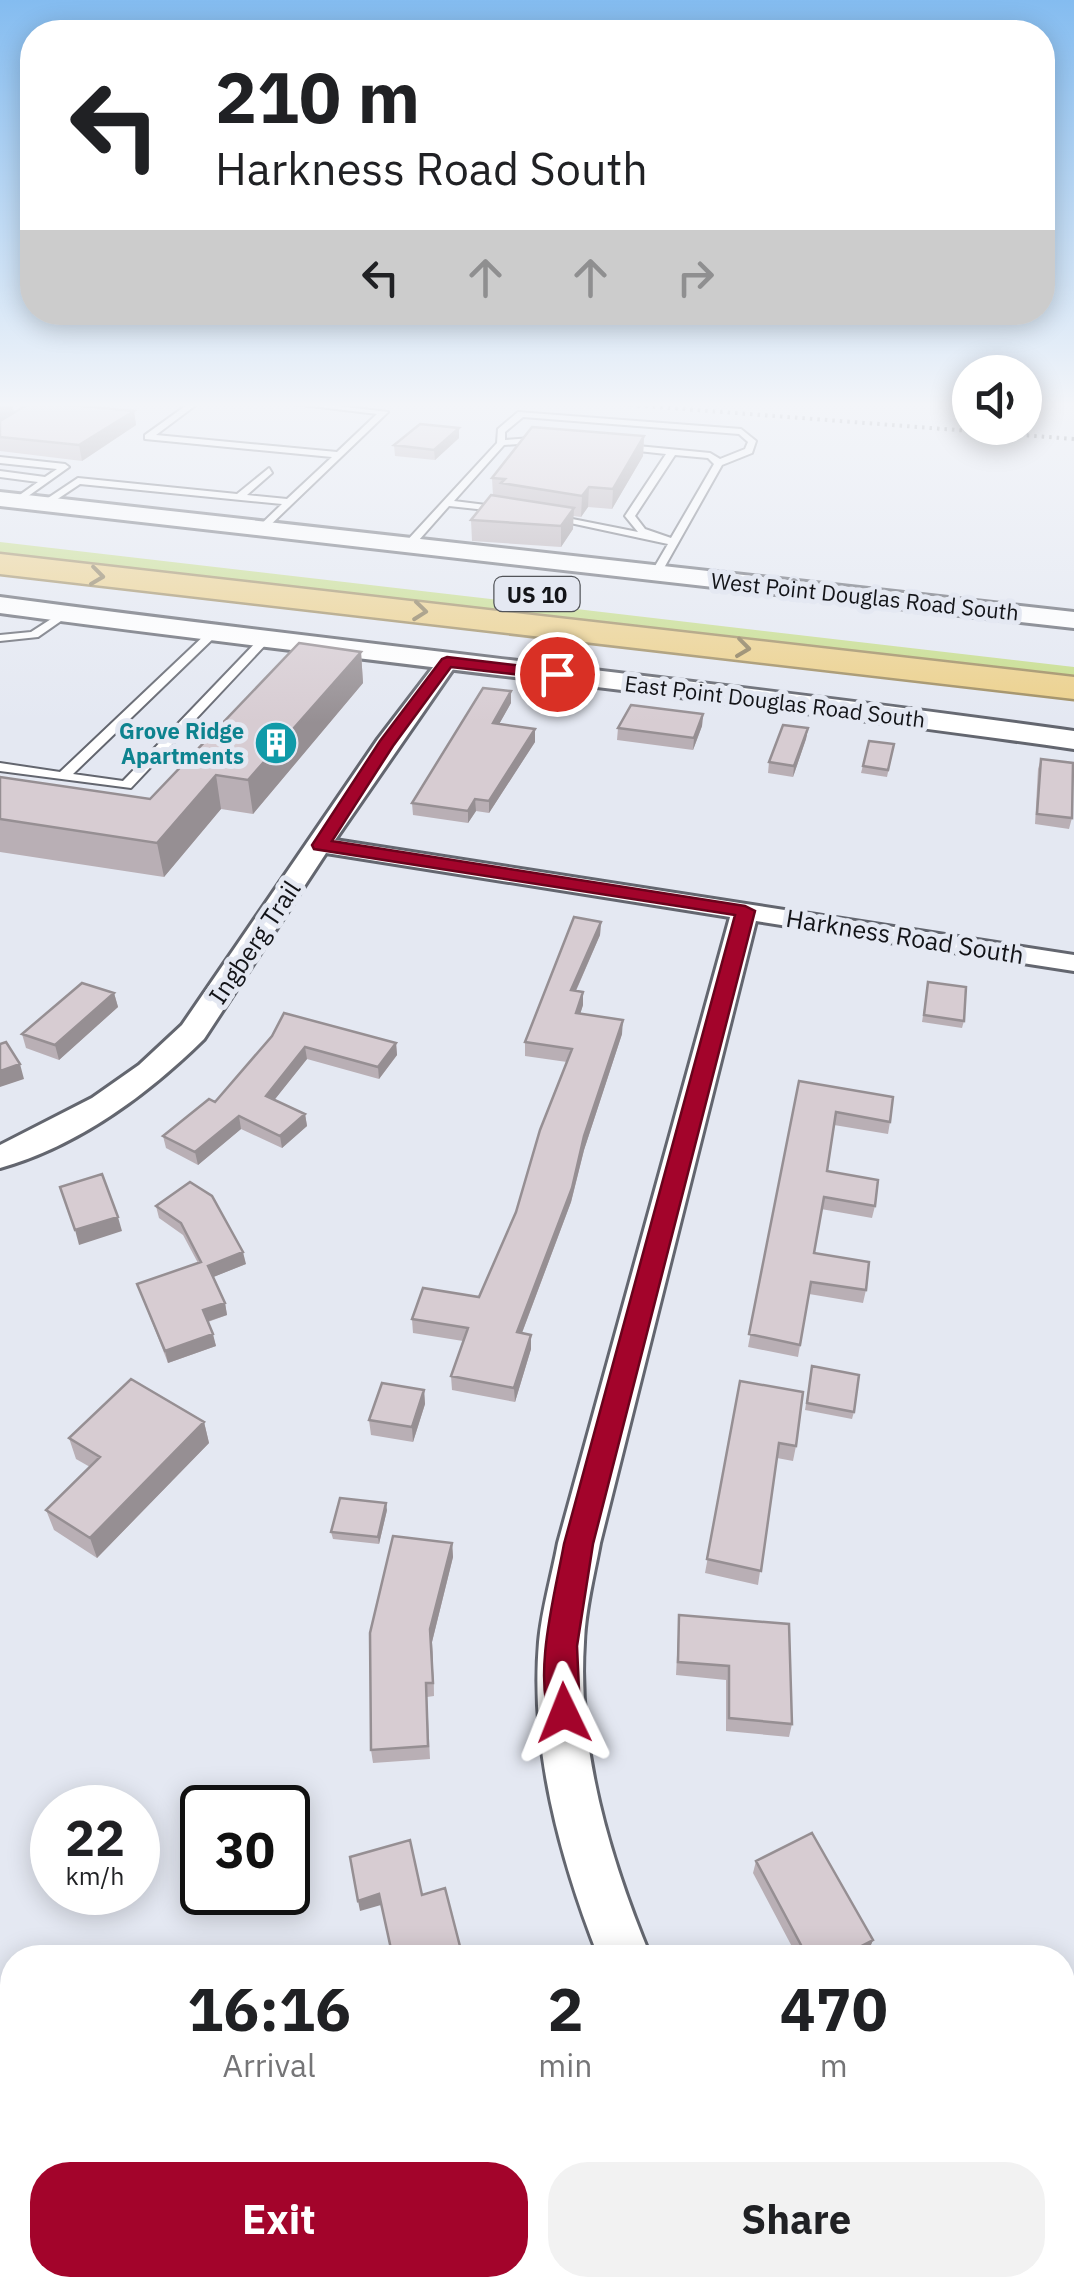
<!DOCTYPE html>
<html lang="en">
<head>
<meta charset="utf-8">
<style>
  :root { --surface:#fff; --page:#f2f2f2; --text:#202124; --muted:#757577; --accent:#a3042b }
  body { margin:0; font-family:"IBM Plex Sans",sans-serif; background:var(--page); color:var(--text); height:100vh; display:flex; flex-direction:column; font-size:38px; white-space:nowrap }
  * { box-sizing:border-box; margin:0 }
  p { font-size:32px; color:var(--muted) }
  .icon { flex:none; width:55px; height:55px; fill:none; stroke:currentColor; stroke-width:2; stroke-linecap:round; stroke-linejoin:round }
  .map { position:relative; flex:1; overflow:hidden }
  .drawer { position:absolute; left:0px; top:1945px; width:1075px; height:352px; display:flex; flex-direction:column; background:var(--surface); border-radius:40px 40px 0 0; box-shadow:0 5px 25px #0003 }
  .drawer>* { flex:none }
  .top-card { position:absolute; left:20px; top:20px; width:1035px; height:305px; border-radius:40px; box-shadow:0 5px 25px #0003; background:#fff; color:var(--text); overflow:hidden }
  .buttons { position:absolute; left:952px; top:355px; display:grid; gap:20px }
  .buttons a { display:grid; place-items:center; width:90px; height:90px; border-radius:50%; background:var(--surface); box-shadow:0 5px 25px #0003; font-size:50px }
  .speed { position:absolute; left:30px; top:1785px; display:flex; gap:20px; font-size:50px; font-weight:700; text-align:center }
  .speed>* { display:grid; place-content:center; width:130px; height:130px; border-radius:50%; background:var(--surface); box-shadow:0 5px 25px #0003; line-height:1 }
  .speed small { font-size:25px; font-weight:400 }
  .speed .limit { border:5px solid #111; border-radius:15px; background:#fff; color:#111 }
  .pin { position:absolute; display:grid; place-items:center; width:85px; height:85px; color:#fff; margin:-42px; border:5px solid #fff; border-radius:50%; box-shadow:0 2px 10px #0007 }
  .me { position:absolute; width:110px; margin:-55px; rotate:358deg; stroke-linejoin:round; filter:drop-shadow(0 0 8px #0008) }
  .turn { display:flex; align-items:center; gap:35px; height:210px; padding:0 30px; font-size:45px }
  .turn .icon { width:130px; height:130px; stroke-width:2.5 }
  .turn b { display:block; font-size:70px; line-height:85px }
  .lanes { display:flex; align-items:center; height:95px; padding:0 30px; background:#0003; justify-content:center; gap:50px; direction:ltr }
  .lanes .off { opacity:.35 }
  .eta { display:flex; justify-content:space-evenly; align-items:center; height:170px; text-align:center }
  .eta b { font-size:60px; font-weight:700; line-height:70px }
  .action { display:flex; gap:20px; margin-top:auto; padding:20px 30px }
  .action a { flex:1; height:115px; border-radius:40px; background:var(--accent); color:#fff; font-size:40px; font-weight:700; line-height:115px; text-align:center }
  .action a+a { background:var(--page); color:var(--text) }
  .map>svg:first-child { display:block }
  .green { fill:#c6dd8a }
  .lines { fill:none; stroke-linecap:round; stroke-linejoin:round }
  .service-casing { stroke:#63666f; stroke-width:4 }
  .minor-casing { stroke:#63666f; stroke-width:6 }
  .tertiary-casing { stroke:#63666f; stroke-width:6 }
  .motorway-casing { stroke:#a08e62; stroke-width:5 }
  .service { fill:#fff; fill-rule:evenodd }
  .minor { fill:#fff; fill-rule:evenodd }
  .tertiary { fill:#fff; fill-rule:evenodd }
  .motorway { fill:#ecd08a; fill-rule:evenodd }
  .rail { stroke:#525459; stroke-width:4; stroke-dasharray:2.5 5; stroke-linecap:butt }
  .wall { fill:#b9afb5 }
  .shaded-wall { fill:#968f93 }
  .building { fill:#d7ccd2; stroke:#968f93; stroke-width:2.5 }
  .oneway { stroke:#8a7b57 }
  .route { fill:#a3042b; stroke:#6a031c; stroke-width:2.5 }
  .labels { text-anchor:middle; dominant-baseline:central; stroke-width:10; stroke-linejoin:round; paint-order:stroke }
  .shield { fill:#e4e8f2; stroke:#525459; stroke-width:2.5 }
  .shield-label { font-size:22px; font-weight:bold; fill:#131418 }
  .far-street-label { font-size:22px; fill:#131418; stroke:#e4e8f2 }
  .far-culture-label { font-size:22px; font-weight:bold; fill:#0d838f; stroke:#e4e8f2; text-anchor:end }
  .street-label { font-size:25px; fill:#131418; stroke:#e4e8f2 }
</style>
</head>
<body>
<div class="map">
<svg width="1074" height="2296" viewBox="0 0 1074 2296">
  <rect width="100%" height="100%" fill="#e4e8f2"/>
  <path class="green" d="M0,542L1074,667V684L0,557Z"/>
  <g class="lines">
    <g class="service-casing">
      <path id="service" d="M191,402H200L156,435L337,452L377,414L278,402H305L388,412L263,532L255,530L282,504L80,484L47,506L39,504L78,478L237,494L269,468L272,473L247,495L287,499L332,457L145,439V435Z
        M518,412L741,429L756,441L752,453L722,465L660,575L651,573L668,544L547,518L552,515L638,532L625,516L666,454L620,449L617,444L710,453L720,459L745,449L748,442L739,434L523,417L505,432V440L545,437L548,442L504,445L454,501L502,507L505,508V512L449,506L411,549H403V545L497,443L498,429ZM675,455L708,458L714,464L671,538L645,529L635,516Z
        M0,457L65,464L69,467L17,504L14,503V499L38,482L0,477V471L45,477L57,469L0,463Z
        M62,612L71,614L38,637L0,641V635L31,632Z
        M209,631L219,633L73,774L123,781L260,638L270,640L131,788L0,771V763L60,772Z"/>
    </g>
    <g class="minor-casing">
      <path id="minor" d="M447,656L458,662L335,840L1074,955V971L756,921L600,1543C594,1576 585,1609 584,1642C577,1750 610,1859 651,1958H599C560,1859 530,1749 539,1642C542,1608 552,1576 558,1543L730,917L326,853L204,1039C147,1095 78,1146 0,1168V1145L92,1098L139,1065L182,1025L378,739L440,658Z
        M800,2285H862L867,2296H805Z"/>
    </g>
    <g class="tertiary-casing">
      <path id="tertiary" d="M0,492L1074,612V628L0,506Z
        M0,597C358,645 717,681 1074,731V749C717,698 358,661 0,613Z"/>
    </g>
    <g class="motorway-casing">
      <path id="motorway" d="M0,554L1074,677V699L0,574Z"/>
    </g>
    <use href="#service" class="service"/>
    <use href="#minor" class="minor"/>
    <use href="#tertiary" class="tertiary"/>
    <use href="#motorway" class="motorway"/>
    <path class="rail" d="M593,402L1074,439"/>
  </g>
  <path class="wall" d="M0,402H12L14,413L134,411L136,425L82,461L0,451Z
    M459,428V438L435,460L395,456L394,445Z
    M644,436L643,456L612,509L588,507L581,517L573,516V529L561,547L472,541L471,520L493,496L492,478Z
    M361,652L363,683L253,814L221,809L164,877L0,852V777L150,799Z
    M511,691V703L499,724L535,729V742L489,813L476,811L468,823L413,815L412,803Z
    M703,714L702,726L693,750L617,740L618,728Z
    M808,728L806,739L793,777L768,773L769,762Z
    M869,741L894,744L887,777L861,773Z
    M1041,759L1072,818L1069,829L1035,824L1038,769Z
    M601,922L600,935L576,991L583,1005L580,1014L622,1034L584,1150L571,1202L522,1333L531,1349L515,1402L452,1390L451,1376L463,1341L413,1333L412,1319L479,1297L516,1212L567,1062L525,1056V1042Z
    M928,982L964,1021L962,1028L922,1022Z
    M114,993L118,1007L59,1060L26,1048L22,1034Z
    M272,1036L396,1043L397,1055L379,1079L307,1059L274,1100L305,1114L307,1126L282,1148L241,1129L198,1165L166,1148L163,1136L215,1102Z
    M799,1081L890,1122L888,1134L834,1125L827,1171L875,1206L872,1218L821,1209L814,1253L866,1290L863,1303L809,1294L798,1357L748,1347Z
    M156,1206L246,1264L213,1277L225,1303L227,1315L208,1322L216,1346L168,1363L137,1284L198,1263L183,1235L159,1218Z
    M812,1366L854,1412L852,1419L805,1410Z
    M740,1381L796,1446L793,1461L777,1458L758,1585L705,1573Z
    M424,1390L425,1404L413,1442L371,1435L369,1420Z
    M204,1422L209,1443L97,1558L54,1530L46,1510L90,1467L76,1459L69,1438Z
    M387,1510L379,1544L333,1539L331,1532Z
    M452,1543L453,1557L432,1642L434,1696L427,1697L430,1759L373,1763L371,1750Z
    M679,1615L792,1724L789,1737L726,1731V1680L676,1675Z
    M756,1861L873,1940L868,1952L857,1958H798L753,1873Z"/>
  <path class="shaded-wall" d="M8,402H12L14,414L0,424V407Z
    M134,411L136,425L82,461L79,445Z
    M459,428V438L435,460L434,450Z
    M644,436L643,456L612,509L613,489Z
    M589,487L588,507L581,517L582,496Z
    M574,508L573,529L561,547V526Z
    M361,652L363,683L253,814L248,780Z
    M511,691V703L493,735V723Z
    M703,714L702,726L693,750L694,738Z
    M808,728L806,739L793,777L794,766Z
    M535,729V742L489,813V801Z
    M216,775L221,809L164,877L157,843Z
    M475,799L476,811L468,823V811Z
    M601,922L600,935L570,1004L571,990Z
    M583,992V1005L576,1027V1013Z
    M114,993L118,1007L59,1060L55,1045Z
    M623,1020L622,1034L584,1150L571,1202L517,1346V1332Z
    M396,1043L397,1055L379,1079L378,1067Z
    M305,1047L307,1059L268,1108L266,1096Z
    M20,1064L24,1079L0,1087V1071Z
    M305,1114L307,1126L282,1148L280,1136Z
    M239,1116L241,1129L198,1165L195,1152Z
    M118,1217L122,1231L79,1245L75,1230Z
    M243,1252L246,1264L211,1278L208,1266Z
    M225,1303L227,1315L206,1322L203,1310Z
    M213,1334L216,1346L168,1363L165,1351Z
    M531,1335V1349L515,1402L514,1388Z
    M424,1390L425,1404L413,1442L412,1427Z
    M204,1422L209,1443L97,1558L90,1538Z
    M386,1503L387,1510L379,1544L378,1537Z
    M452,1543L453,1557L432,1642L434,1696L430,1629Z
    M379,1894L381,1905L360,1911L358,1901Z
    M873,1940L868,1952L857,1958H838Z"/>
  <path class="building" d="M32,402H37L134,411L79,445L0,437V421Z
    M420,424L459,428L434,450L394,445Z
    M532,427L644,436L613,489L589,487L582,496L501,483L505,479L492,478Z
    M491,495L574,508L561,526L471,520Z
    M299,643L361,652L248,780L216,775L157,843L0,819V777L150,799Z
    M483,688L511,691L493,723L535,729L489,801L475,799L468,811L412,803Z
    M631,705L703,714L694,738L618,728Z
    M783,725L808,728L794,766L769,762Z
    M869,741L894,744L888,770L863,766Z
    M1041,759L1073,763L1072,818L1037,814Z
    M574,917L601,922L571,990L583,992L576,1013L623,1020L584,1136L572,1188L517,1332L531,1335L514,1388L451,1376L468,1328L412,1319L423,1288L479,1297L516,1212L540,1130L572,1049L525,1042Z
    M928,982L966,987L964,1021L924,1015Z
    M82,983L114,993L55,1045L22,1034Z
    M284,1013L396,1043L378,1067L305,1047L266,1096L305,1114L280,1136L239,1116L195,1152L163,1136L209,1099L215,1102L272,1036Z
    M6,1042L20,1064L0,1071V1044Z
    M799,1081L893,1097L890,1122L836,1112L827,1171L878,1180L875,1206L824,1197L814,1253L869,1262L866,1290L811,1282L800,1345L749,1334Z
    M102,1174L118,1217L75,1230L60,1187Z
    M190,1182L212,1196L243,1252L208,1266L225,1303L203,1310L213,1334L165,1351L137,1284L201,1262L181,1223L156,1206Z
    M812,1366L859,1375L854,1412L807,1403Z
    M131,1379L204,1422L90,1538L46,1510L100,1457L69,1438Z
    M740,1381L803,1392L796,1446L779,1443L761,1571L707,1559Z
    M382,1383L424,1390L412,1427L369,1420Z
    M340,1498L386,1503L378,1537L331,1532Z
    M393,1536L452,1543L430,1629L433,1683H426L428,1746L371,1750L370,1633Z
    M679,1615L789,1624L792,1724L729,1718V1666L678,1662Z
    M812,1833L873,1940L838,1958H808L756,1861Z
    M410,1840L422,1895L445,1888L463,1958H393L379,1894L358,1901L350,1857Z
    M1062,2151L1074,2164L1062,2176Z
    M534,2285H583L589,2296H522Z"/>
  <defs><path id="oneway-chevron" d="M-2-3.5L2.5 0L-2 3.5" fill="none" stroke-width="1.6" stroke-linecap="round" stroke-linejoin="round" transform="scale(2.5)"/></defs>
  <g class="oneway">
    <use href="#oneway-chevron" transform="translate(97 576) rotate(7)"/>
    <use href="#oneway-chevron" transform="translate(420 611) rotate(6)"/>
    <use href="#oneway-chevron" transform="translate(743 648) rotate(7)"/>
  </g>
  <linearGradient id="sky" x2="0" y2="1"><stop stop-color="#84bcf0"/><stop offset="0.56" stop-color="#f3f5f9"/><stop offset="1" stop-color="#f3f5f9" stop-opacity="0"/></linearGradient>
  <rect width="1074" height="723" fill="url(#sky)"/>
  <path class="route" d="M447,657L557,670L564,674L557,679L451,667L393,746L332,841L745,906L755,911L593,1544L577,1646L580,1713L575,1724L564,1728L552,1724C532,1676 555,1594 564,1544L735,915L314,849L312,845L380,741L442,659Z"/>
  <defs>
    <g id="building-disc" transform="scale(2.25)"><circle r="9.5" fill="#0f9aa8" stroke="#e4e8f2"/><path d="M-4-6H4V6H1V3H-1V6H-4ZM-2.5-4.3h1.7v1.8h-1.7ZM.8-4.3h1.7v1.8H.8ZM-2.5-1h1.7V.8h-1.7ZM.8-1h1.7V.8H.8Z" fill="#fff"/></g>
  </defs>
  <g fill-rule="evenodd">
    <use href="#building-disc" x="276" y="743"/>
  </g>
  <g class="labels">
    <rect class="shield" x="494.5" y="577" width="85" height="34" rx="8"/>
    <g class="shield-label">
      <text x="537" y="594">US 10</text>
    </g>
    <g class="far-street-label">
      <text transform="translate(865 596) rotate(6)">West Point Douglas Road South</text>
      <text transform="translate(775 701) rotate(7)">East Point Douglas Road South</text>
    </g>
    <g class="far-culture-label">
      <text x="244" y="730">Grove Ridge<tspan x="244" dy="25">Apartments</tspan></text>
    </g>
    <g class="street-label">
      <text transform="translate(905 936) rotate(9)">Harkness Road South</text>
      <text transform="translate(254 942) rotate(-56)">Ingberg Trail</text>
    </g>
  </g>
</svg>
<div class="buttons">
<a><svg class="icon" aria-label="sound" viewBox="0 0 24 24"><path d="M4 9h4l5-4v14l-5-4H4zM17 9q2 3 0 6"/></svg></a>
</div>
<div class="speed"><div>22<small>km/h</small></div><div class="limit">30</div></div>
<div class="pin" style="left:557px;top:674px;background:#d93025"><svg class="icon" aria-label="arrive" viewBox="0 0 24 24"><path d="M6 21V4h12l-3 4 3 4H6"/></svg></div>
<svg class="me" style="left:564px;top:1713px" viewBox="-20 -20 40 40"><path d="M0-17L14 15 0 8-14 15z" fill="#a3042b" stroke="#fff" stroke-width="4"/></svg>
<div class="top-card">
<div class="turn"><svg class="icon" aria-label="left" viewBox="0 0 24 24"><path d="M17 20v-9H6M10 6l-5 5 5 5"/></svg><div><b>210 m</b>Harkness Road South</div></div>
<div class="lanes"><svg class="icon" aria-label="left" viewBox="0 0 24 24"><path d="M17 20v-9H6M10 6l-5 5 5 5"/></svg><svg class="icon off" aria-label="ahead" viewBox="0 0 24 24"><path d="M12 20V5M6 11l6-6 6 6"/></svg><svg class="icon off" aria-label="ahead" viewBox="0 0 24 24"><path d="M12 20V5M6 11l6-6 6 6"/></svg><svg class="icon off" aria-label="right" viewBox="0 0 24 24"><path d="M7 20v-9h11M14 6l5 5-5 5"/></svg></div>
</div>
<section class="drawer">
<div class="eta">
<div><b>16:16</b><p>Arrival</p></div>
<div><b>2</b><p>min</p></div>
<div><b>470</b><p>m</p></div>
</div>
<div class="action"><a>Exit</a><a>Share</a></div>
</section>
</div>
</body>
</html>
